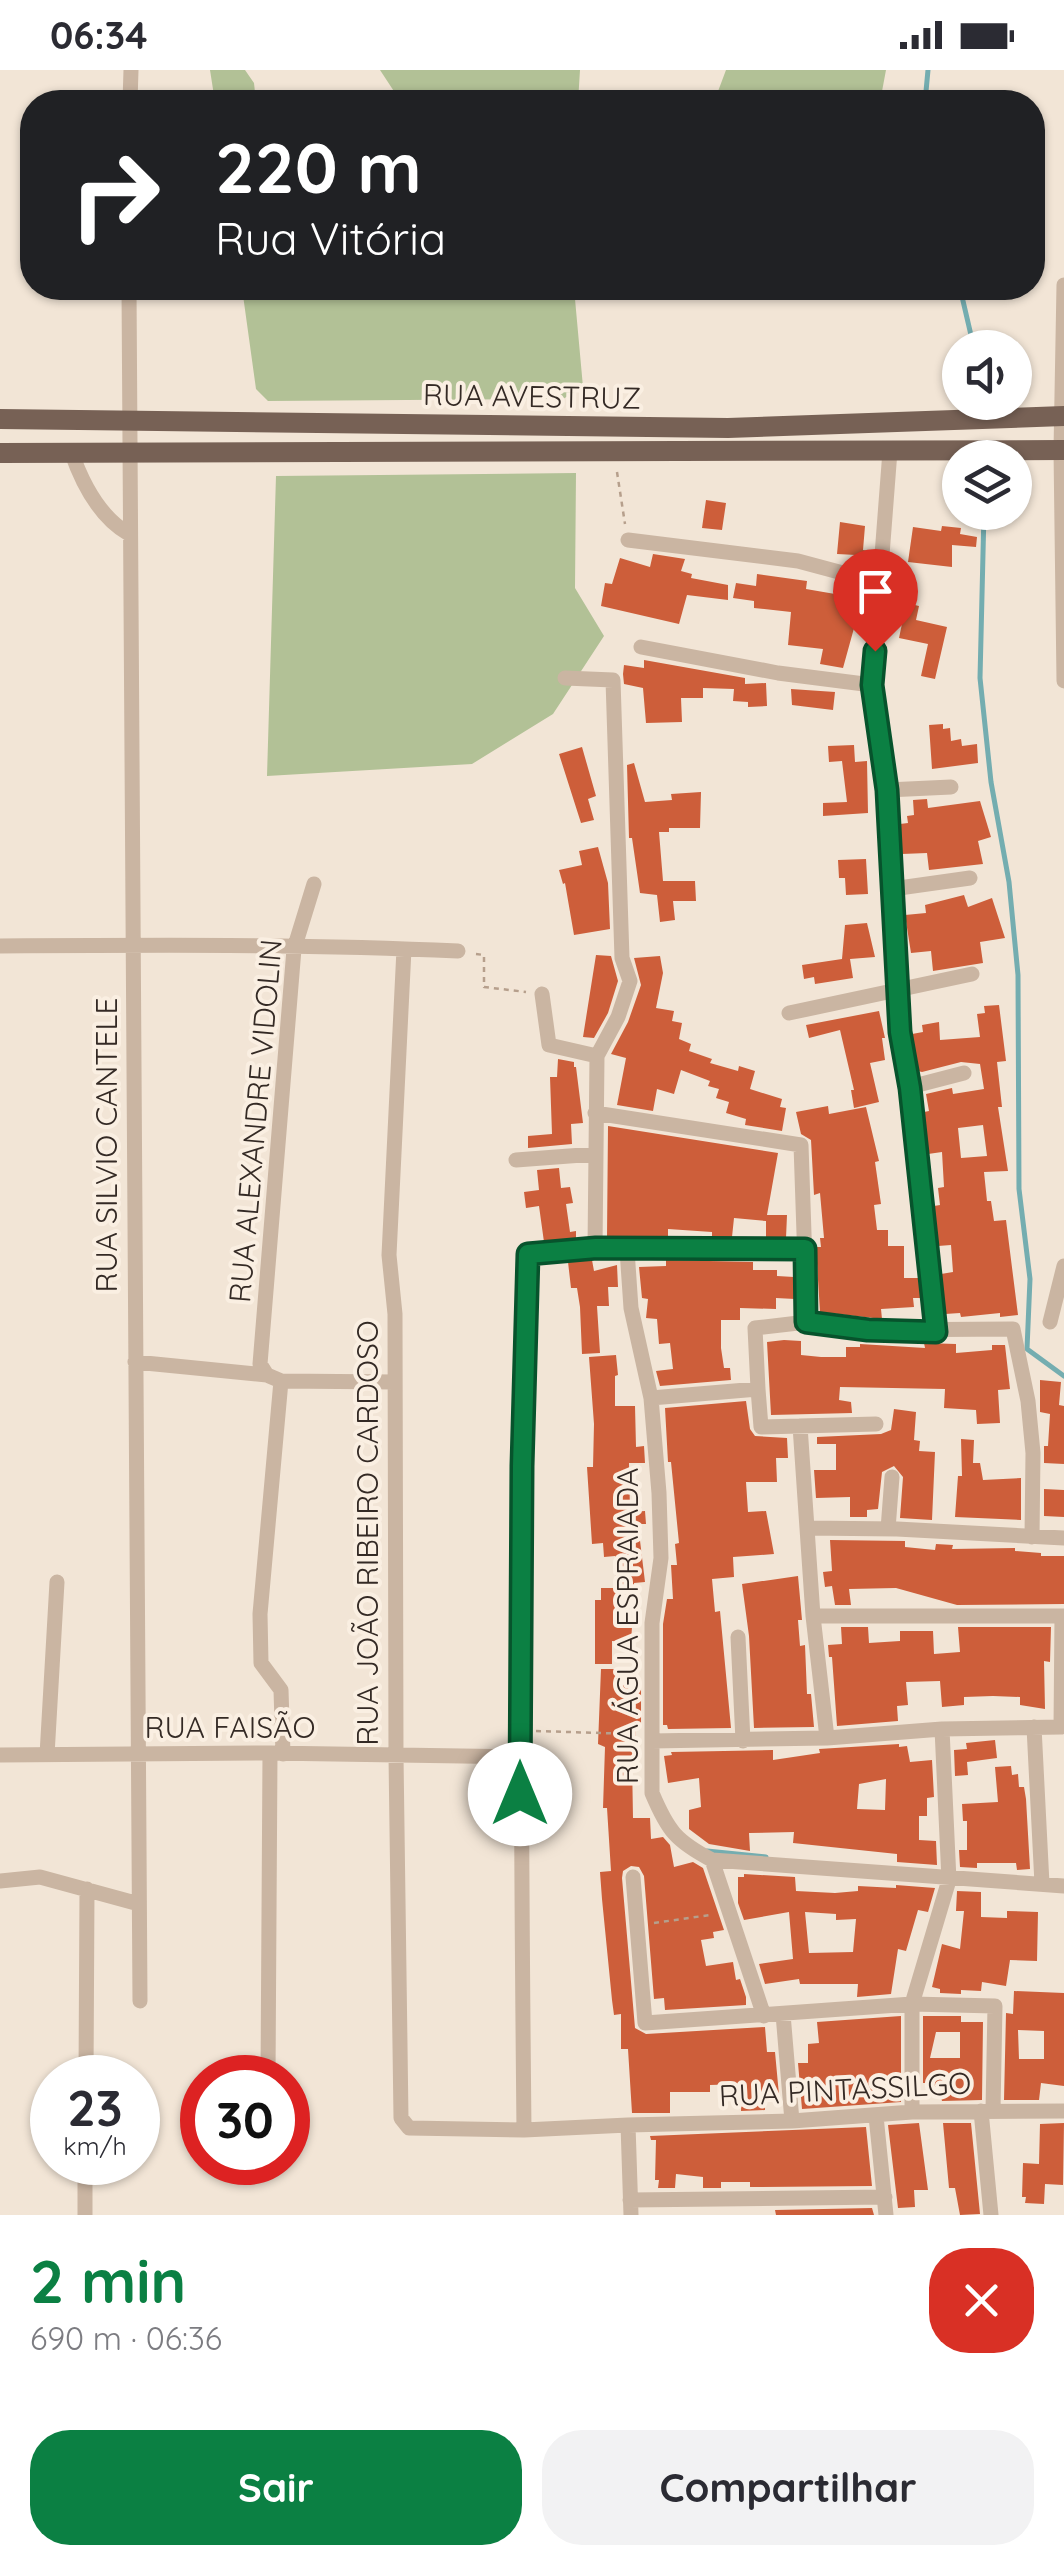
<!DOCTYPE html>
<html lang="pt">
<head>
<meta charset="utf-8">
<style>
  :root { --surface:#fff; --page:#f2f2f3; --text:#2b2b33; --muted:#7c7c81; --accent:#0b8043 }
  body { margin:0; font-family:Quicksand,sans-serif; background:var(--page); color:var(--text); height:100vh; display:flex; flex-direction:column; font-size:38px; white-space:nowrap }
  * { box-sizing:border-box; margin:0 }
  p { font-size:32px; color:var(--muted) }
  .icon { flex:none; width:55px; height:55px; fill:none; stroke:currentColor; stroke-width:2; stroke-linecap:round; stroke-linejoin:round }
  .map { position:relative; height:2145px; overflow:hidden }
  .sheet { display:flex; flex-direction:column; background:var(--surface); flex:1 }
  .sheet>* { flex:none }
  .guide { position:absolute; left:20px; top:20px; width:1025px; height:210px; border-radius:40px; box-shadow:0 2px 8px #0004; background:#202124; color:#fff; overflow:hidden }
  .fabs { position:absolute; left:942px; top:260px; display:grid; gap:20px }
  .fabs a { display:grid; place-items:center; width:90px; height:90px; border-radius:50%; background:var(--surface); box-shadow:0 2px 8px #0004; font-size:50px }
  .speed { position:absolute; left:30px; top:1985px; display:flex; gap:20px; font-size:50px; font-weight:700; text-align:center }
  .speed>* { display:grid; place-content:center; width:130px; height:130px; border-radius:50%; background:var(--surface); box-shadow:0 2px 8px #0004; line-height:1 }
  .speed small { font-size:25px; font-weight:400 }
  .speed .limit { border:15px solid #d22; background:#fff; color:#111 }
  .pin { position:absolute; display:grid; place-items:center; width:85px; height:85px; color:#fff; margin:-102px -42px; border-radius:50% 50% 50% 0; rotate:-45deg; box-shadow:0 0 10px #0007 }
  .pin .icon { rotate:45deg }
  .me { position:absolute; width:110px; margin:-55px; rotate:0deg; stroke-linejoin:round; filter:drop-shadow(0 0 8px #0008) }
  .turn { display:flex; align-items:center; gap:35px; height:210px; padding:0 30px; font-size:45px }
  .turn .icon { width:130px; height:130px; stroke-width:2.5 }
  .turn b { display:block; font-size:70px; line-height:85px }
  .round { display:grid; place-items:center; flex:none; width:105px; height:105px; border-radius:40px; background:var(--page) }
  .summary { display:flex; align-items:center; justify-content:space-between; height:170px; padding:0 30px }
  h1 { font-size:60px; font-weight:700; line-height:75px; color:var(--accent) }
  .primary-button { display:flex; gap:20px; margin-top:auto; padding:20px 30px }
  .primary-button a { flex:1; height:115px; border-radius:40px; background:var(--accent); color:#fff; font-size:40px; font-weight:700; line-height:115px; text-align:center }
  .primary-button a+a { background:var(--page); color:var(--text) }
  .status { display:flex; justify-content:space-between; align-items:center; height:70px; padding:0 50px; background:var(--surface); direction:ltr }
  .status svg { height:28px; fill:currentColor }
  .map>svg:first-child { display:block }
  .green { fill:#b2c196 }
  .lines { fill:none; stroke-linecap:round; stroke-linejoin:round }
  .stream { stroke:#74adb0; stroke-width:5 }
  .building { fill:#cd5e3a; fill-rule:evenodd }
  .path { stroke:#b69f8c; stroke-width:2.5; stroke-dasharray:5 5; stroke-linecap:butt }
  .minor { stroke:#cab5a2; stroke-width:15 }
  .major { stroke:#776155; stroke-width:20 }
  .route-casing { stroke:#07532c; stroke-width:25 }
  .route { stroke:#0b8043; stroke-width:18 }
  .labels { text-anchor:middle; dominant-baseline:central; stroke-width:8; stroke-linejoin:round; paint-order:stroke }
  .street-label { font-size:30px; fill:#342a25; stroke:#faefe2 }
</style>
</head>
<body>
<div class="status"><b>06:34</b><svg viewBox="0 0 49 12"><path d="M0 12V9h3v3zM5 12V6h3v6zM10 12V3h3v9zM15 12V0h3v12zM26 1h20v11H26zM47 4h2v5h-2z"/></svg></div>
<div class="map">
<svg width="1064" height="2145" viewBox="0 0 1064 2145">
  <rect width="100%" height="100%" fill="#f2e5d6"/>
  <path class="green" d="M210,0H245L254,13L256,32H215Z
    M380,0H580L578,32H401Z
    M726,0H886L880,32H714Z
    M242,218H574L583,317L563,329L268,331L256,319Z
    M576,403L575,518L604,566L553,644L472,694L267,706L276,406Z"/>
  <g class="lines">
    <path class="stream" d="M925,32L928,0
      M960,218L974,278
      M984,442L980,608L991,712L1009,812L1018,905L1019,1119L1030,1209L1027,1279L1064,1306
      M707,1781L766,1787"/>
  </g>
  <path class="building" d="M706,430L726,433L722,460L702,458Z
    M840,452L865,456L863,480L870,481L868,498L855,495L856,485L837,484Z
    M942,456L961,458L960,464L977,467L976,477L952,475V497L908,492L913,457L941,461Z
    M653,484L685,489L681,501L692,504L691,508L728,515V530L687,525L679,554L601,536L605,513L612,514L620,488L650,497Z
    M757,504L807,511L806,519L835,524L836,516L853,519L849,538L859,540L843,598L820,594L823,579L788,575L791,542L754,538V531L733,528L736,513L756,516Z
    M902,532L919,536L916,550L947,557L935,609L921,606L928,574L899,568L903,549L898,548Z
    M644,590L745,608V614L766,613L767,636L748,637V632L733,631L734,619L703,618V628H681L682,652L646,653L643,618L624,614L623,604L624,595L644,598Z
    M791,619L835,622L833,640L792,635Z
    M943,654V659L950,658L951,671L961,669L962,676L977,674L978,693L932,699L929,655Z
    M854,675L855,692L867,691L868,743L823,746V733L847,732L842,691L829,692L828,676Z
    M582,677L596,726L588,729L594,750L581,753L559,684Z
    M634,693L645,732L672,730L671,724L701,722L700,758H669V762H659L663,811H695L696,831H673L675,850L660,852L657,825L640,823L632,768H629L627,695Z
    M927,729L928,738L980,731L991,767L978,771L983,794L929,800L927,783L902,784L900,754L908,753L907,746L914,745L913,730Z
    M598,777L608,813L610,859L574,865L565,813L563,814L559,800L582,795L579,781Z
    M866,789L868,824L846,825L845,808H839L838,790Z
    M964,825L968,837L992,828L1005,868L980,872L983,893L933,901L931,881L911,883L905,845L926,843L925,835Z
    M867,853L875,887L850,889L853,908L815,914L814,907L804,909L802,895L842,889L845,855Z
    M596,885L611,886L618,911L608,943L594,968L583,967Z
    M660,886L663,903L656,938L674,941L672,951L682,953L679,969L691,974L689,981L712,989L710,993L738,1001L739,996L755,1001L750,1019L782,1029L780,1037L786,1038L782,1061L745,1055L746,1049L726,1043L729,1032L716,1028L719,1019L708,1016L710,1011L681,1000L674,1024L657,1019L653,1041L617,1035L626,988L611,984L628,952L641,915L634,888Z
    M999,935L1006,991L997,992L1002,1037H998L1008,1101L984,1102L987,1131H991L994,1151L1006,1150L1018,1245L1000,1247V1243L961,1247L960,1243L945,1244L941,1204L953,1202L951,1175L938,1176L934,1136L940,1135L938,1118L944,1117L942,1082L928,1084L924,1042L929,1041L926,1024L952,1018L953,1024L984,1019L980,994L961,992L922,1002L918,1001L912,964L923,962L922,955L939,952L940,970L980,967L977,944L985,943L984,936ZM983,1055L987,1086L961,1088L958,1058Z
    M879,941L885,968H882L885,990L870,993L879,1032L854,1038L851,1020H854L840,960L809,968L806,955Z
    M558,989L574,992V997H576L583,1053L571,1054L572,1074L528,1078V1066L552,1064L550,1007H557Z
    M828,1036L829,1044L866,1037L879,1091L875,1092L881,1134L874,1135L877,1160H888V1176H904V1208H919L921,1228H913L914,1237L881,1239L882,1249L820,1242L816,1177H821L820,1168H824L820,1123L814,1125L811,1070L801,1064L796,1042Z
    M608,1056L778,1083L767,1145H787L786,1168H766V1147V1151L734,1148L732,1167H712V1162L668,1159V1167H607Z
    M559,1098L561,1118L570,1117L573,1133L566,1134L570,1162L576,1161V1169L544,1172L539,1136L526,1138L524,1122L539,1120L537,1100Z
    M592,1190L594,1201L617,1195L618,1217H608L609,1236H597L600,1283L582,1284L580,1237L577,1218H571L568,1192Z
    M666,1190L753,1192V1200H777V1206L794,1207L795,1229L776,1228V1239L740,1238V1250H721V1278L724,1298H730L731,1310L660,1316L656,1301L673,1299L670,1273L659,1274L657,1249L646,1248L648,1229L642,1228L639,1197L666,1196Z
    M784,1270L801,1271V1285L821,1287H846V1277H860V1274L925,1278L924,1273L956,1274V1283L992,1280V1275H1005L1010,1319L998,1320L1000,1353L977,1354L976,1340L944,1338L945,1319L840,1317L839,1330L851,1332L852,1343L771,1345L767,1272Z
    M616,1285L618,1305L615,1306V1336H635L636,1377L644,1376L645,1393H629L630,1442L645,1441L646,1454H638L645,1512L634,1513L635,1528L617,1529V1557H632L631,1572L612,1571V1594H595V1530H601V1518H616L615,1486L604,1487L603,1473L592,1474L587,1397H593L594,1354L589,1287Z
    M1040,1310L1061,1312L1059,1335L1064,1336V1394L1044,1393V1376H1048L1050,1344L1040,1342Z
    M746,1331L750,1359L755,1366L787,1368L788,1388H776L777,1412H746L748,1442L766,1441L774,1484L733,1487L734,1507L712,1509L715,1542L720,1541L731,1658L668,1659L667,1655H663V1554L667,1529H673L671,1495H677L675,1474L679,1473L671,1392H668L665,1338Z
    M894,1339L916,1342L914,1370L920,1371L919,1381L935,1382L932,1450L900,1448L903,1407L894,1396L882,1402L878,1439L867,1440V1447H850V1427L816,1428L814,1400H836V1374H817V1367L881,1364L891,1360Z
    M961,1369L974,1370L973,1393H980L983,1410L1021,1408V1450L955,1447L958,1406H962Z
    M1044,1419L1064,1420V1447L1044,1446Z
    M830,1470L905,1471V1477L935,1480L936,1474L953,1475L952,1479L1015,1478V1481L1041,1483V1486H1064V1534L957,1535L896,1518L849,1519L851,1535H835L832,1516L825,1517L823,1502L832,1501Z
    M798,1506L802,1550H798L800,1576L805,1575L807,1624H811L814,1657L754,1658L749,1566L742,1514Z
    M841,1557H868L869,1573L900,1571V1561H933L934,1584L960,1582L958,1557H1051L1050,1592L1044,1591L1045,1639L1020,1635V1627L993,1626L964,1627V1635L942,1637L940,1611L906,1612L908,1635L897,1636L898,1651L837,1656L832,1587H829L828,1575L842,1574Z
    M601,1599H620V1615H641V1657L636,1658L635,1690H632L633,1748H650L651,1769L663,1767L670,1775L674,1797L693,1792L703,1798L724,1860L713,1862L714,1868L701,1870L706,1896L733,1892L736,1910L740,1909L746,1927V1935L665,1940L664,1928L654,1929L644,1806L639,1797L631,1796L623,1801L622,1808L635,1958L646,1964L765,1957L767,1982H775L779,2025H765V2040L741,2041L742,2014L710,2015V2022H670V2043H632L628,1979H621V1944L614,1945L612,1930L602,1829L600,1802L611,1801L607,1738H603L605,1677L598,1674Z
    M995,1670L997,1688L967,1692L968,1705L955,1706L954,1680L967,1679L966,1673Z
    M899,1674V1677L907,1676L910,1692L932,1690L934,1727L927,1728V1746H919V1770L936,1771L937,1795L897,1792V1784L793,1773L794,1762L749,1763L750,1781L709,1774L689,1759V1740L701,1737L699,1708L668,1713L664,1686L672,1685L671,1682L773,1680V1690L820,1683L819,1679ZM886,1709L885,1740L857,1739L859,1714Z
    M1011,1696L1012,1705L1018,1704L1019,1717H1024L1026,1729L1030,1799L1017,1800L1016,1793H977V1798L960,1797L959,1780H967V1751H963L962,1734L998,1732L995,1697Z
    M744,1804L795,1807L796,1821L835,1823L858,1821V1816L896,1818V1815L935,1818L928,1842L918,1840L906,1881L898,1879L891,1924L857,1927L858,1914H800L799,1909L765,1914L759,1894L793,1889L789,1842L744,1850L738,1833V1807H744ZM805,1842L836,1844V1850L856,1849L853,1882L809,1883Z
    M957,1821L981,1822V1847L1007,1848V1841L1038,1842L1037,1891L1010,1890L1006,1916L982,1912L981,1921L961,1920V1924L940,1923V1919L932,1917L942,1874L960,1879L964,1841H956Z
    M1014,1921L1064,1923V2016L1041,2013L1039,2030H1004L1006,1943L1013,1944ZM1018,1960L1044,1961V1989H1019Z
    M901,1946V2032L802,2039L798,1993H808V1974L819,1973L817,1952Z
    M923,1946H961V1952H983L982,2030L942,2031L941,2027H931L932,2013H923ZM936,1962H960V1988H930Z
    M919,2053L928,2120H914L915,2137L898,2138L888,2055Z
    M943,2053H971L980,2144L960,2145L955,2118H949Z
    M1064,2053L1063,2115L1045,2114L1044,2134L1025,2133L1026,2127H1022L1023,2093L1039,2094L1040,2054Z
    M866,2057L872,2116L750,2117V2112H721V2118H703V2107L676,2104L675,2118H658L659,2110H655L656,2070H651L650,2066Z
    M872,2138L874,2145H776L775,2140Z"/>
  <g class="lines">
    <path class="path" d="M617,402L625,454
      M476,884L484,885V917L526,922
      M536,1661L633,1664
      M654,1853L710,1845"/>
    <path class="minor" d="M130,32L131,0
      M1064,215L1061,380L1064,611
      M129,218L140,1931
      M71,381C82,413 99,447 129,464
      M890,381L872,615L887,720L900,962L910,1017L936,1262
      M628,470L798,491L880,513
      M641,577L778,603L872,615
      M565,608L613,610L622,888L630,911L618,947L597,986L595,1178
      M887,720L951,717
      M314,814L294,879L260,1294L267,1305L281,1311L395,1312
      M892,819L970,808
      M0,876C152,875 306,874 458,881
      M404,879L389,1185L395,1244L396,1686L401,2048L409,2058L524,2060L628,2055L631,2145
      M542,924L549,975L597,986
      M789,943L972,904
      M910,1017L964,1003
      M595,1043L801,1075L807,1252
      M516,1090L596,1084
      M627,1180L631,1238L651,1328L659,1423L661,1488L652,1553V1723C668,1761 676,1771 712,1790L1064,1816
      M1050,1252L1064,1196
      M135,1292L267,1305
      M281,1311L260,1544L261,1593L281,1620L283,1684
      M758,1319L755,1258L807,1252L868,1260L1013,1259L1028,1331L1033,1383L1032,1467
      M651,1328L758,1319L761,1357L876,1354
      M800,1356L813,1546L827,1668
      M808,1458L897,1459L1064,1468
      M888,1459L892,1407
      M813,1546H1064
      M738,1567L743,1671
      M1034,1657L1042,1814
      M652,1671L827,1668L942,1659L1061,1657L1062,1546
      M0,1685L270,1683L520,1687
      M47,1685L57,1512
      M712,1790L764,1946
      M633,1807L645,1953L912,1934L995,1936L993,2040
      M0,1811L40,1807L139,1834
      M783,1944L792,2051
      M268,2007L270,1683
      M86,2008L87,1819
      M981,2041L991,2145
      M912,2042V1934L949,1810L942,1659
      M876,2046L886,2145
      M628,2055L792,2051L912,2042L1064,2041
      M524,2060C521,1768 519,1477 528,1185L595,1178L805,1179
      M630,2130L885,2127
      M85,2145V2092"/>
    <path class="major" d="M0,349L728,358L1064,346
      M0,383L1064,380"/>
  </g>
  <g class="lines">
    <g class="route-casing">
      <path id="route" d="M520,1724L522,1396L528,1184L596,1178L805,1179L806,1252L868,1260L936,1262L910,1018L900,962L887,720L872,615L875,581"/>
    </g>
    <use href="#route" class="route"/>
  </g>
  <g class="labels">
    <g class="street-label">
      <text transform="translate(532 326) rotate(1)">RUA AVESTRUZ</text>
      <text transform="translate(255 1051) rotate(-85)">RUA ALEXANDRE VIDOLIN</text>
      <text transform="translate(106 1075) rotate(-90)">RUA SILVIO CANTELE</text>
      <text transform="translate(367 1463) rotate(-90)">RUA JOÃO RIBEIRO CARDOSO</text>
      <text transform="translate(627 1556) rotate(-90)">RUA ÁGUA ESPRAIADA</text>
      <text x="230" y="1657">RUA FAISÃO</text>
      <text transform="translate(845 2019) rotate(-3)">RUA PINTASSILGO</text>
    </g>
  </g>
</svg>
<div class="fabs">
<a><svg class="icon" aria-label="sound" viewBox="0 0 24 24"><path d="M4 9h4l5-4v14l-5-4H4zM17 9q2 3 0 6"/></svg></a>
<a><svg class="icon" aria-label="layers" viewBox="0 0 24 24"><path d="M12 4l9 5-9 5-9-5zM3 14l9 5 9-5"/></svg></a>
</div>
<div class="speed"><div>23<small>km/h</small></div><div class="limit">30</div></div>
<div class="pin" style="left:875px;top:581px;background:#d93025"><svg class="icon" aria-label="arrive" viewBox="0 0 24 24"><path d="M6 21V4h12l-3 4 3 4H6"/></svg></div>
<svg class="me" style="left:520px;top:1724px" viewBox="-20 -20 40 40"><circle r="19" fill="#fff"/><path d="M0-13L10 11 0 6-10 11z" fill="#0b8043"/></svg>
<div class="guide">
<div class="turn"><svg class="icon" aria-label="right" viewBox="0 0 24 24"><path d="M7 20v-9h11M14 6l5 5-5 5"/></svg><div><b>220 m</b>Rua Vitória</div></div>
</div>
</div>
<section class="sheet">
<div class="summary"><div><h1>2 min</h1><p>690 m · 06:36</p></div><a class="round" style="background:#d93025;color:#fff"><svg class="icon" aria-label="close" viewBox="0 0 24 24"><path d="M6 6l12 12M18 6L6 18"/></svg></a></div>
<div class="primary-button"><a>Sair</a><a>Compartilhar</a></div>
</section>
</body>
</html>
